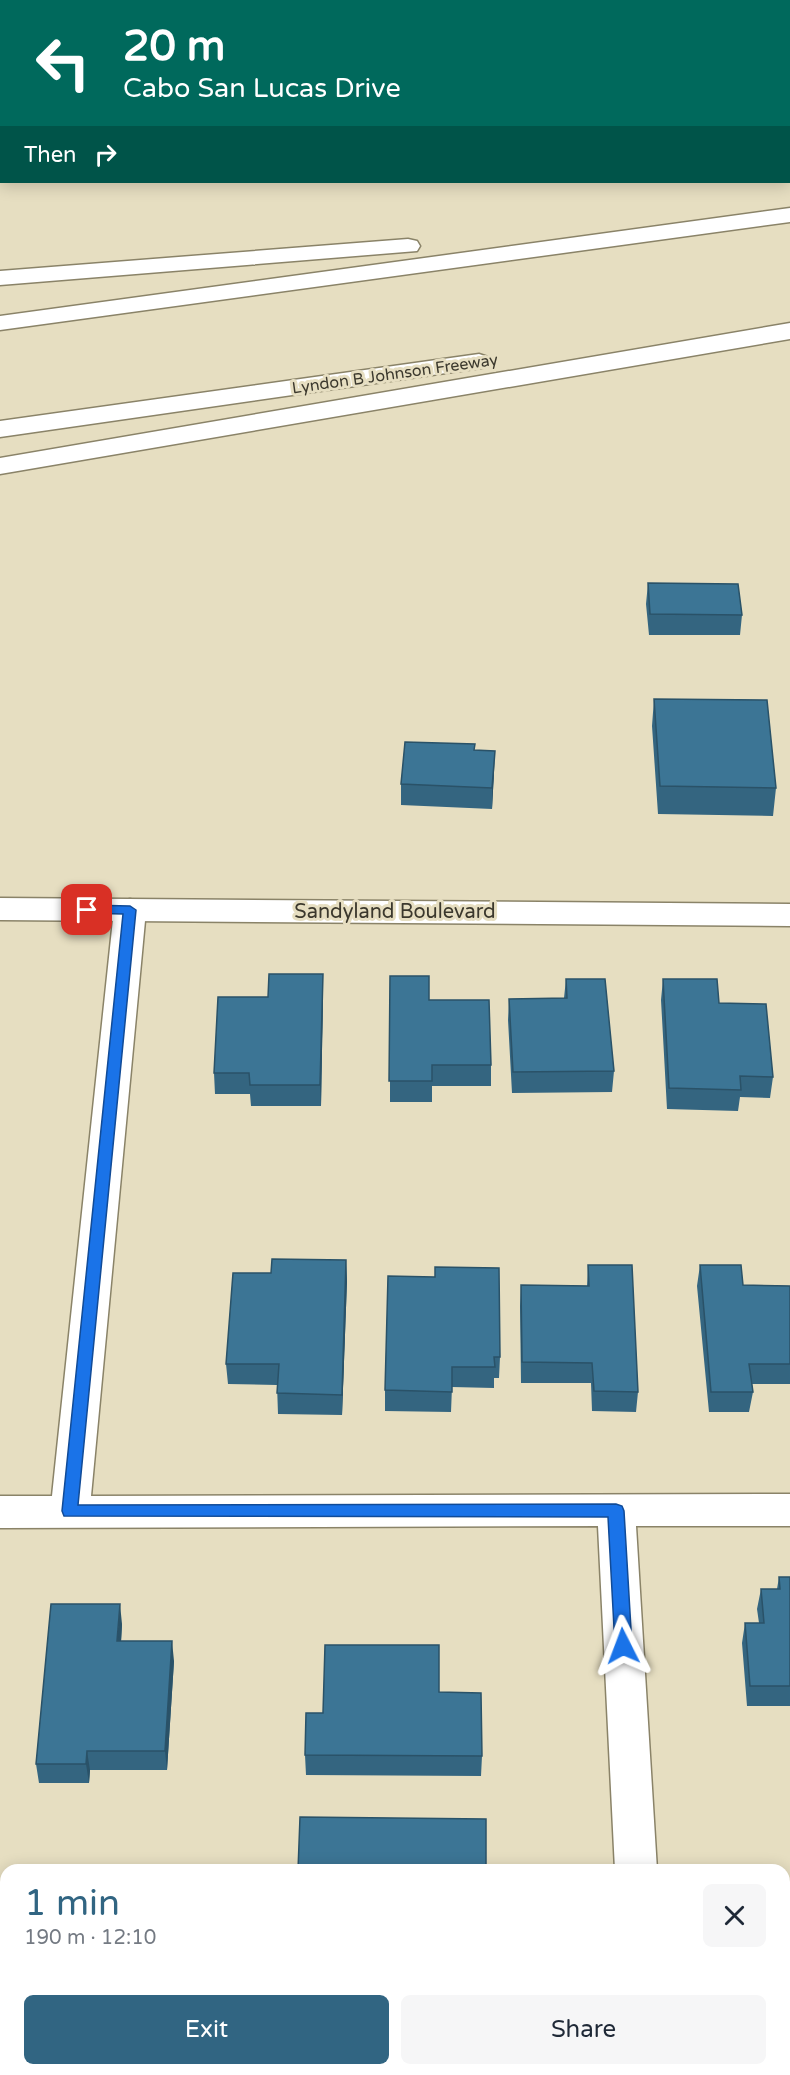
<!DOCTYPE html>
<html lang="en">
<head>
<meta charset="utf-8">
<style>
  :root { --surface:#fff; --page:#f6f6f7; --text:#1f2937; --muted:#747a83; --accent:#316582 }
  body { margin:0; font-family:"Varela Round",sans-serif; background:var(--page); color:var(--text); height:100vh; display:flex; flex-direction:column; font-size:22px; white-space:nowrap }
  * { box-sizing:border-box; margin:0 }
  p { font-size:20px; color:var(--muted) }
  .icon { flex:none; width:33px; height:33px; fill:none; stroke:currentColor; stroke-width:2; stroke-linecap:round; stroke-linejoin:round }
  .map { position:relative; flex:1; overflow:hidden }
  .sheet { position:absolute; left:0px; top:1864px; width:790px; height:212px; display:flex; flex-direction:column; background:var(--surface); border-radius:18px 18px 0 0; box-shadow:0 3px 15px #0003 }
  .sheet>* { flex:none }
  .top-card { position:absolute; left:0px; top:0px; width:790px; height:183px; box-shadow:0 3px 15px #0003; background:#00695c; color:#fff; overflow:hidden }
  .pin { position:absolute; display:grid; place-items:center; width:51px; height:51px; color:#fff; margin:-26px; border-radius:12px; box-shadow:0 3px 9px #0006 }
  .me { position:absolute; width:66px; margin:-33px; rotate:357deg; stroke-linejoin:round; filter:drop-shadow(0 0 4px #0008) }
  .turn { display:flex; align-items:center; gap:21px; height:126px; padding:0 24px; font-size:27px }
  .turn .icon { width:78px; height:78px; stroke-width:2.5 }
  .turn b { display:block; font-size:42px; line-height:51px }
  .then { display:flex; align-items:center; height:57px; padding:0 24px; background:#0003; gap:12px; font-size:22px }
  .round { display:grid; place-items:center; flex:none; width:63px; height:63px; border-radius:9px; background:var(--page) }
  .head { display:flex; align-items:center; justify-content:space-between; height:102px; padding:0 24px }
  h1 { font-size:36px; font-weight:600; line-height:45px; color:var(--accent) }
  .action { display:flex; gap:12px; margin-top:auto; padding:12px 24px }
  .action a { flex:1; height:69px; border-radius:9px; background:var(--accent); color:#fff; font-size:24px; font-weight:600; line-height:69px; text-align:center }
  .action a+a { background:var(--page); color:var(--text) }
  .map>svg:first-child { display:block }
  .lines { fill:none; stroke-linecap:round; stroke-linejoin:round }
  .street-casing { stroke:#8a8368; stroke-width:3 }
  .secondary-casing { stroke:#8a8368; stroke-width:3 }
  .highway-casing { stroke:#8a8368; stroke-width:3 }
  .street { fill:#fff; fill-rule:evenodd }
  .secondary { fill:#fff; fill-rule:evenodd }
  .highway { fill:#fff; fill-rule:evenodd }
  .wall { fill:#346580 }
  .shaded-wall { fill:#2a5268 }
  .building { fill:#3c7595; stroke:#2a5268; stroke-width:1.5 }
  .route { fill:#1a73e8; stroke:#114b97; stroke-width:1.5 }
  .labels { text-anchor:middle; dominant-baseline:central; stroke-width:6; stroke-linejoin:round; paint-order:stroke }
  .far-street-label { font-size:16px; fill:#3b382d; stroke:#e6dec1 }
  .street-label { font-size:20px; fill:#3b382d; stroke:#e6dec1 }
</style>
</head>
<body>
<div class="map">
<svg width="790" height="2075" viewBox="0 0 790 2075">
  <rect width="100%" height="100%" fill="#e6dec1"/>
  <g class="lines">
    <g class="street-casing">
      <path id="street" d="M130,899L141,902L146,910L91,1496L790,1494V1526H636L657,1870H615L598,1526L0,1528V1496H52L114,910L119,902Z
        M625,2070H669V2075H625Z"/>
    </g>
    <g class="secondary-casing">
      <path id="secondary" d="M0,898L790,904V926L0,920Z"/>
    </g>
    <g class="highway-casing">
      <path id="highway" d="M790,208V222L0,330V316Z
        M408,239L417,241L420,246L417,251L0,285V271Z
        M790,323V339L0,474V458Z
        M479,354L488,357L492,362L488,367L0,437V421Z"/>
    </g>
    <use href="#street" class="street"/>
    <use href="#secondary" class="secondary"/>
    <use href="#highway" class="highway"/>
  </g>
  <path class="wall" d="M0,32H2V61L0,67Z
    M648,583L742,615L740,635H649L646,604Z
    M654,699L776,788L773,816L658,814L652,726Z
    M494,772L492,809L401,805V784Z
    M390,976L429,1000L491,1065V1086H432V1102H390Z
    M566,979L614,1071L612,1092L512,1093L508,1020L509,999L564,998Z
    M663,979L719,1003L773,1077L770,1098L740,1097L738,1111L667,1109L661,1000Z
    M323,995L321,1106H251L250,1094H215L214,1073L268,997Z
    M346,1260L347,1281L342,1415L278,1414L277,1385L228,1384L226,1364L271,1273Z
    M588,1265L638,1392L636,1412L592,1411L591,1383H521L520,1306L521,1285L587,1286Z
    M700,1265L743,1285L790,1286V1384H752L753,1392L749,1412H709L697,1286Z
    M435,1277L500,1357L499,1378H494V1388L452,1387L451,1412L385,1411V1390Z
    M779,1577H790V1706H747L742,1643L745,1623H759L757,1609L761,1589H777Z
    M122,1624L121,1641L174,1661L167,1770H90L89,1783H39L36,1764Z
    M439,1692L482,1756L481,1776L306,1775L305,1755L323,1713Z
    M790,1965V2027L786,1984Z"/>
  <path class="shaded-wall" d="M495,751L494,772L492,809V788Z
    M323,974V995L321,1106L320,1085Z
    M346,1260L347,1281L342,1415V1395Z
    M120,1604L122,1624L120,1661L117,1641Z
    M172,1641L174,1661L167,1770L165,1751Z
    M87,1751L90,1770L89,1783L86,1764Z"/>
  <path class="building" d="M0,32H2V42H0Z
    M648,583L738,584L742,615L650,614Z
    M654,699L767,700L776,788L660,786Z
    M405,742L475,744L474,750L495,751L492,788L401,784Z
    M269,974H323L320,1085H250L249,1073H214L218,997H268Z
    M390,976H429V1000H489L491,1065H432V1081H389Z
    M566,979H605L614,1071L513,1072L509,999L567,998Z
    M663,979H717L719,1003L766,1004L773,1077L740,1076L741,1090L669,1088Z
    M272,1259L346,1260L342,1395L277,1393L279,1364H226L233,1273H271Z
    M588,1265H632L638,1392L594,1391L592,1363L522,1362L521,1285L589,1286Z
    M700,1265H741L743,1285L790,1286V1364H749L753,1392H711Z
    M435,1267L499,1268L500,1357H494L495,1367H452V1392L385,1390L388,1276L435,1277Z
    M779,1577H790V1686H750L745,1623H764L761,1589H780Z
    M51,1604H120L117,1641H172L165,1751H87L86,1764H36Z
    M325,1645H439V1692L481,1693L482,1756L305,1755L306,1713H323Z
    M300,1817L486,1819V1870H298Z
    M17,2070L21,2075H11Z
    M315,2070H444V2075H315Z"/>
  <path class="route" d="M87,905L130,906L136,910L78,1505L616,1504L622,1506L624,1511L632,1646L629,1651H618L615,1646L608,1517L64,1516L62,1511L123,914L82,913L80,910Z"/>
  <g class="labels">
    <g class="far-street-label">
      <text transform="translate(395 374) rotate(-8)">Lyndon B Johnson Freeway</text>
    </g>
    <g class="street-label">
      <text x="395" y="912">Sandyland Boulevard</text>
    </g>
  </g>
</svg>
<div class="pin" style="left:87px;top:910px;background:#d93025"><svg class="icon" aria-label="arrive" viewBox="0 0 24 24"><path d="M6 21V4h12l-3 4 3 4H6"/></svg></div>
<svg class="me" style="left:623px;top:1646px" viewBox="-20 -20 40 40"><path d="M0-17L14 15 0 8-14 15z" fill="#1a73e8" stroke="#fff" stroke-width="4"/></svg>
<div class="top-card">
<div class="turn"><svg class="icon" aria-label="left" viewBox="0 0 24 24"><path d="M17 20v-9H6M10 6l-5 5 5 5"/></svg><div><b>20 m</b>Cabo San Lucas Drive</div></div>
<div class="then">Then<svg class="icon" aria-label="right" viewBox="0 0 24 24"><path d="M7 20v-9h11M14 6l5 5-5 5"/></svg></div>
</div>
<section class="sheet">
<div class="head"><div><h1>1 min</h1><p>190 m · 12:10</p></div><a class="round"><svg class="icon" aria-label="close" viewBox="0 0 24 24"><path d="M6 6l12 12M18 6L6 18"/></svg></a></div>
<div class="action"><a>Exit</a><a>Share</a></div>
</section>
</div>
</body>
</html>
